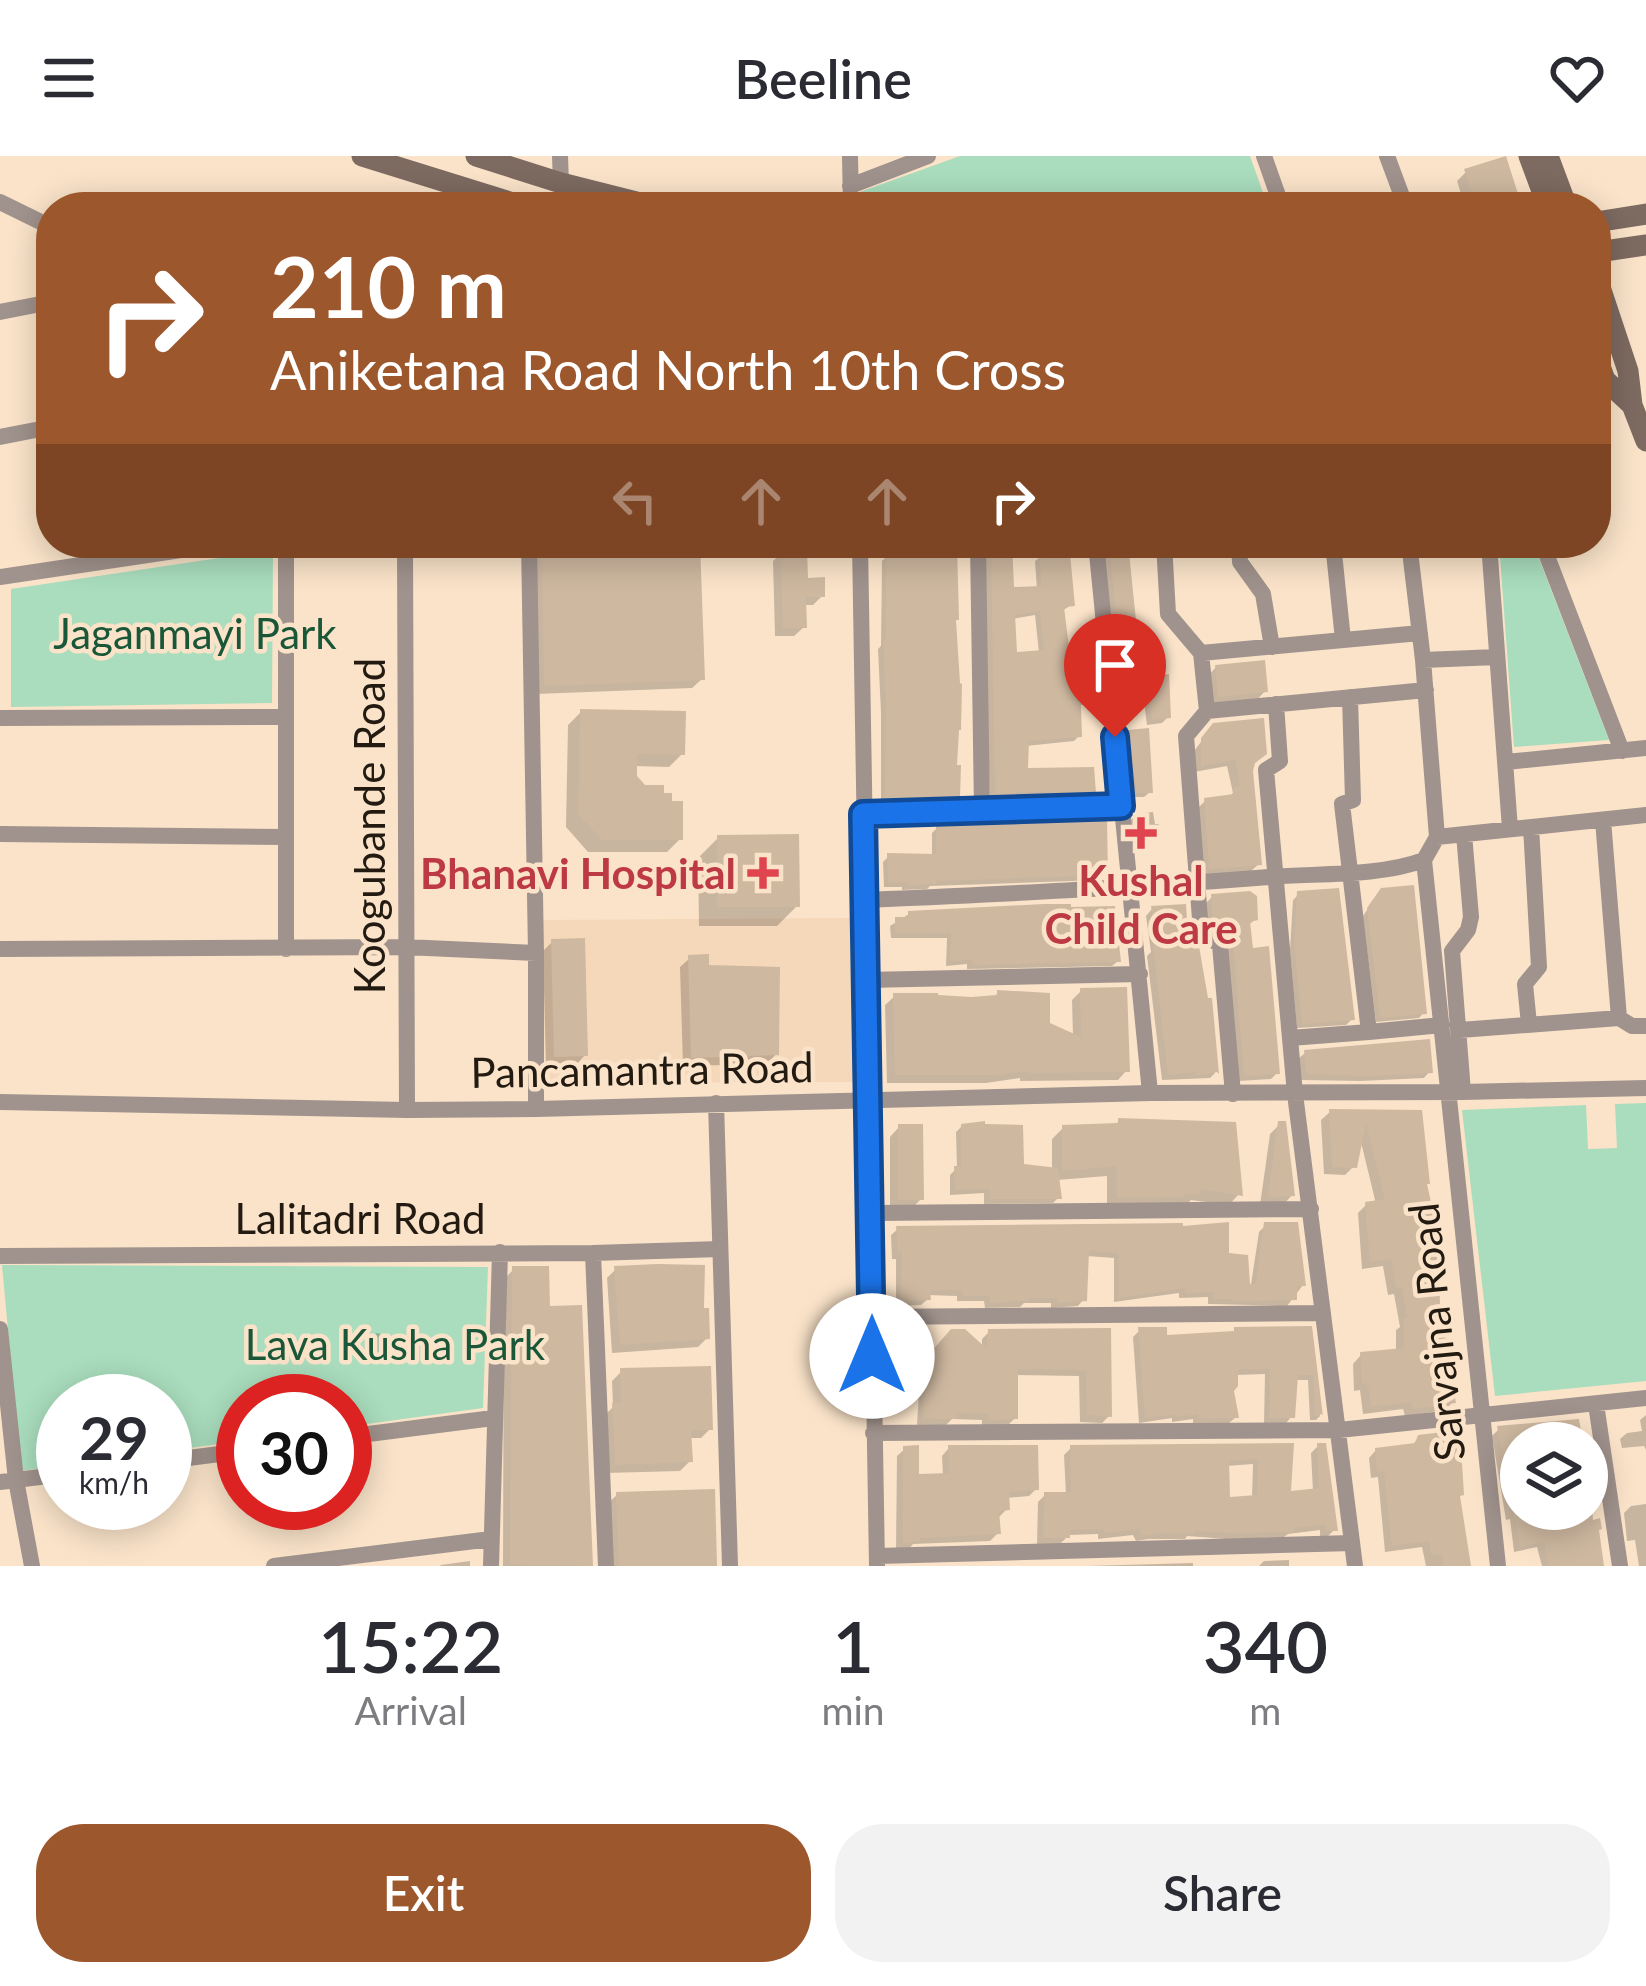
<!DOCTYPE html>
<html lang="en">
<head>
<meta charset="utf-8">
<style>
  :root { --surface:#fff; --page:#f2f2f3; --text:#2b2b33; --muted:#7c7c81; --accent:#9d572c }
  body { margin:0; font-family:Lato,sans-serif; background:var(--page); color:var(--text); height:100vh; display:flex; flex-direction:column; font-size:45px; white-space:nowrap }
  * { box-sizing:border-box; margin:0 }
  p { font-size:39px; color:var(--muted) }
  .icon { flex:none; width:66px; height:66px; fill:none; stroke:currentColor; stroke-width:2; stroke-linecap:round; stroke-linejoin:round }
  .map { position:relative; height:1410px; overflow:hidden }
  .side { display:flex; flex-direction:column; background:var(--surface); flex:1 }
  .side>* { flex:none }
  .hud { position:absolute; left:36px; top:36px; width:1575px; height:366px; border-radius:48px; box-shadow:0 6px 30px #0003; background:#9d572c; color:#fff; overflow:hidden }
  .controls { position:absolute; left:1500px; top:1266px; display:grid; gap:24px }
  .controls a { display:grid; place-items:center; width:108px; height:108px; border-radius:50%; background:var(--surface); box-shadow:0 6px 30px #0003; font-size:60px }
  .speed { position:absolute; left:36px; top:1218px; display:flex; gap:24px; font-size:60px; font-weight:700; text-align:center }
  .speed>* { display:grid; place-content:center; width:156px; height:156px; border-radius:50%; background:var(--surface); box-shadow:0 6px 30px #0003; line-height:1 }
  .speed small { font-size:30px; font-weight:400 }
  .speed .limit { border:18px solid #d22; background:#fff; color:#111 }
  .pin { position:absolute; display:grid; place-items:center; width:102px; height:102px; color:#fff; margin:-123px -51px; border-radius:50% 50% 50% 0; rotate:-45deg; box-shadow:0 0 12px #0007 }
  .pin .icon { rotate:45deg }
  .me { position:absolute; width:132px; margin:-66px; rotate:0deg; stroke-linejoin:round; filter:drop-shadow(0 0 9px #0008) }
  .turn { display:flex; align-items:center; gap:42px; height:252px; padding:0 36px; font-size:54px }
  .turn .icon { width:156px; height:156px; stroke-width:2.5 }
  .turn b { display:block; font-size:84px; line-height:102px }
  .lanes { display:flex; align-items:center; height:114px; padding:0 36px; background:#0003; justify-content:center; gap:60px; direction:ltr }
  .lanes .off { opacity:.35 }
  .eta { display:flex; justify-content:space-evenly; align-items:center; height:204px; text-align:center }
  .eta b { font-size:72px; font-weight:600; line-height:84px }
  .action { display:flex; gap:24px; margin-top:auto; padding:24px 36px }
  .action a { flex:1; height:138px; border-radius:48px; background:var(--accent); color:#fff; font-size:48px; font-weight:600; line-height:138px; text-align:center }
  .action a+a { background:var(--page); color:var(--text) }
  header { display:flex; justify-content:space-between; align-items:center; height:156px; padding:0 36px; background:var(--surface); font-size:54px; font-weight:600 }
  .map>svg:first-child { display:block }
  .built { fill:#f5d8b9 }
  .green { fill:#a9ddbd }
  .shadow { fill:#0003; fill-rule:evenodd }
  .building { fill:#ceb8a0; fill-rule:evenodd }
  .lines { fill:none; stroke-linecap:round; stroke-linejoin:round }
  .street { stroke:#a0928c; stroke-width:16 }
  .secondary { stroke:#7d6a61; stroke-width:21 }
  .route-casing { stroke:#114b97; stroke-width:30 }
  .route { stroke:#1a73e8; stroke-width:21 }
  .health-dot { fill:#e0444e; stroke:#fae3c9; stroke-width:4.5 }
  .labels { text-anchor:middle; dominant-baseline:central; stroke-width:9; stroke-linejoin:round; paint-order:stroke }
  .park-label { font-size:42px; fill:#1a5738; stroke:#fae3c9 }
  .street-label { font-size:42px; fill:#231b12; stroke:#fae3c9 }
  .health-label { font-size:42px; font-weight:bold; fill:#be3a42; stroke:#fae3c9; text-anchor:end }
</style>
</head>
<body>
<header><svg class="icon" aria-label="menu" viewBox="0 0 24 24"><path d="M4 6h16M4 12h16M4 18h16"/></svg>Beeline<svg class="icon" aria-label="heart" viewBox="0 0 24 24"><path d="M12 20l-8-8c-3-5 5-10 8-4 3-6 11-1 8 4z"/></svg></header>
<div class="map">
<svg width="1646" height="1410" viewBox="0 0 1646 1410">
  <rect width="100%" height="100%" fill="#fae3c9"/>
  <path class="built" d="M858,762L861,926L545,927L542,764Z"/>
  <path class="green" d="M960,0H1250L1268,51H862L860,36Z
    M1499,387H1533L1609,584L1514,591Z
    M273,394L272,547L11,551V433Z
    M1646,947V1225L1495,1240L1462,954L1586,949L1588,993L1617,992L1615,948Z
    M2,1109L488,1111L483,1252L345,1271V1245H243V1285L165,1295V1245H63V1309L21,1315Z"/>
  <path class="shadow" d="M1466,16L1516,41L1506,50L1465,51L1457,25Z
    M538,387H697L702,523L692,532L536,538L532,393Z
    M923,387H954L957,641L951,647H881V557L878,493L881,490L882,405L888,399L924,398Z
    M983,387H1013L1010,395L1012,435L1037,434L1035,405L1039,402V387H1069L1067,391L1071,449L1062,455L1078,551L1079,580L1074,585L1026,590L1025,615L1093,635L1087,641H1009L1006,644L990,645ZM1035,459L1039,497L1014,500L1012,463Z
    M1101,387H1126L1137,506L1168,561L1162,567L1147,569L1143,538L1128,540L1127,522L1117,523Z
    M783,396L822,440L813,449H803L804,471L794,480H775L773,405Z
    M1216,511L1265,535L1256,545L1210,549L1207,521Z
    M581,556L682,598L669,611L634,610V621L680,683L667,696H588L566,671L568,569Z
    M1130,577L1150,636L1144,641H1132L1124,583Z
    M1206,579L1252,608L1259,708L1250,716L1202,720L1197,653L1205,645L1227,642L1233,637L1227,610L1194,616L1192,598Z
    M1153,656L1155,668H1159L1160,679L1154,685L1133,686L1131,664L1136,658Z
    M938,671L1105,718L1099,724L930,730L927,733L902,734V731H884L883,706L889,700L932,701V677Z
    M718,682L797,750L777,770H699L698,702Z
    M1299,738L1352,863L1346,869L1297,872L1290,794L1293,744Z
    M1212,741L1255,763L1248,770L1277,917L1271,923L1238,925L1227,796L1208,776L1205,748Z
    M1376,741L1424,856L1419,862L1376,866L1363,760Z
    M1152,753L1186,779L1205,845H1209L1215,917L1210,922L1162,924L1147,800L1151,796L1146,760Z
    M909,758L1118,805L1112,810L967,813V808L946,810L947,782H891L890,770Z
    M552,786L585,899L576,909H546L543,795Z
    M690,802L706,812L776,898L767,908L683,910L680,811Z
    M1081,835L1127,914L1118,924L1020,925V922L986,927H887L885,849L895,840L992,843L998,837L1047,869L1073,881L1072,844Z
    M1305,897L1430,915L1424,922L1361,925L1301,924L1298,903Z
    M1330,956L1420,957L1437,1151L1454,1223L1450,1228L1453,1246L1445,1254L1405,1260L1403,1253L1363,1258L1360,1234L1354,1235L1353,1208L1361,1199L1396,1196V1174L1400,1171L1394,1138L1388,1139L1383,1110L1362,1113L1358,1057L1366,1049L1376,1048L1360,982L1354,1010L1345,1019L1324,1018L1321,964Z
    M1119,965L1239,1038L1229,1049L1191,1044L1186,1049L1107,1052V1020L1057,1024L1059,1041L1053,1047L984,1048V1037L950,1039V1019L957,1012L956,976L962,970L1021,1011L1052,1014V983L1063,972L1114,970Z
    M1280,968L1292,1039L1283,1049H1260L1270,978Z
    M899,971L921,1043L912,1052H890V981Z
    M1266,1069L1303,1129L1287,1150L1208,1148V1141L1179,1142V1137L1114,1146V1102L1086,1100L1084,1143L1078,1150L1051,1152V1147H1024L1020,1151L985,1152L984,1145H957V1140L927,1139L928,1143L921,1149L896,1150V1103H892L891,1079L898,1073L1226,1099L1250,1135L1259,1076Z
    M514,1113L547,1153L580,1152L590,1410H503L504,1123Z
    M616,1113L707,1182L698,1191L612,1197L607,1122Z
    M1309,1173L1320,1260L1316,1264H1310L1308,1224H1295L1292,1260L1286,1267H1264L1265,1218L1235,1219L1230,1234L1236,1261L1229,1267L1193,1268V1263L1172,1266V1262L1139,1267L1133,1181L1140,1174L1164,1182Z
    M1108,1175L1109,1260L1102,1267L1080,1266L1079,1220L1015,1219V1262L1008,1269L982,1270V1264L952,1263L946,1269H917L920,1218L890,1220V1184L898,1177L922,1176L919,1213L944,1184L982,1192V1183L989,1176Z
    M376,1177L387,1179L390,1188L376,1204L369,1205L363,1195Z
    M622,1215L710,1273L701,1282H689L690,1305L680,1315L606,1317L604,1260L613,1251L612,1225Z
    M1646,1259V1294L1644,1290L1622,1292L1620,1283L1627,1277L1642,1275L1640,1264Z
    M1499,1273L1580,1287H1521V1353H1587L1588,1331L1590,1367L1600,1410H1542L1537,1391L1514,1396L1510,1363L1506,1364L1492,1280Z
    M1419,1281L1457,1342L1468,1410H1426L1422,1391L1385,1396L1378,1321L1371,1322L1369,1302L1376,1294L1411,1291Z
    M1290,1290L1287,1338L1313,1335L1311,1297L1318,1290L1334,1374L1328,1380H1320V1374L1288,1378L1284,1381L1227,1383L1187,1380L1185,1383H1148L1136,1385L1133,1379L1098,1383V1378L1069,1379L1060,1388H1037L1038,1346L1045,1339H1066L1064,1299L1071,1292ZM1253,1308L1252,1342L1228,1344L1226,1310Z
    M949,1292L1036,1333L1029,1340L1006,1342L1007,1353L999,1361L998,1377L990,1385L913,1388L909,1393H896L897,1300L905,1293L916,1321L943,1320L942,1300Z
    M617,1339L714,1410H609L607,1348Z
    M1646,1348V1410H1639L1635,1384L1627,1385L1624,1357L1631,1350Z
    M1289,1404V1410H1259L1264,1405Z
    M470,1405V1410H440L441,1409Z
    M1193,1407V1410H1087Z"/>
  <path class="building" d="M1506,0L1519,41L1476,49L1464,13Z
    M542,387H700L705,524L544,530Z
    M991,387H1012L1014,431L1041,430L1040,397H1044V387H1069L1075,450L1064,451L1069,491L1079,490L1084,549H1081L1082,581L1029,585L1028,612L1094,611L1096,637L1015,636V639L995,640ZM1040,455L1044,494L1017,496L1015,459Z
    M1109,387H1128L1140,503L1160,501L1161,519L1169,518L1171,562L1152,564L1148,534L1133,536L1131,518L1122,519Z
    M957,389L959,464H956L960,527L962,528L961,574H959L957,609H961L960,642L885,643L886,550L883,484H886V396L929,395V390Z
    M807,392L808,422L825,421V441H806L807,472H783L781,393Z
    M1265,504L1268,536L1218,541L1215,509Z
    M580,553L686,555L685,599L637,598V620L645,629H664V637H672V645H683V684H602L578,658Z
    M1264,562L1267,598L1255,607L1253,615L1262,709L1209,713L1204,642L1234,638L1233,632L1240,629L1235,604L1201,610V582L1213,567Z
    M1149,572L1153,637H1137L1128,574Z
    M1107,663L1108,719L936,725V728L907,729V726L888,727L887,697L936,698V668Z
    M799,678L800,751H717V679Z
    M1414,729L1427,858L1380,862L1367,752L1381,732Z
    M1339,732L1355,864L1302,868L1294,786L1297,735Z
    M1250,735L1257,740L1258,764L1250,766L1253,792L1269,790L1280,918L1244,920L1233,787L1228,779L1213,769L1211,738Z
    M1044,748H1071V751L1115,750L1121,806L972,809V804L950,805L951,777L895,778V761H908V755Z
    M1186,748L1188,778L1199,790L1208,842H1212L1219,918L1217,916L1196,920V916L1168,919L1153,790H1157L1151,750Z
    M585,782L588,900L554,901L551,783Z
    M709,798V809L780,811L779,899L691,902L688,799Z
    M1127,831L1130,916L1028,917V915L997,919H895L893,837H938V839L971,841L997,839V834L1050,837V867L1081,881L1080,832Z
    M1430,883L1433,917L1370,920L1307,918L1306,915L1304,894Z
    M1329,953L1422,954L1430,1028H1427L1434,1060L1435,1087L1439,1107L1440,1150L1447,1191L1454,1195L1457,1225H1452L1456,1247L1413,1253L1411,1246L1371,1251L1368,1227L1362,1228L1360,1196L1404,1192V1162H1407L1402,1131L1396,1132L1391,1103L1370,1106L1365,1046L1385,1043L1366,967L1357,1012L1332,1011Z
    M1118,962L1236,966L1243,1040L1199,1033L1200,1039L1184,1038V1041L1117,1042V1010L1062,1015V969L1118,967Z
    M985,965V968L1023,969L1024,1008L1058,1012L1062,1043H989V1033L955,1034L954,1010H961V968Z
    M1278,965H1286L1295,1040L1268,1041Z
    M898,968H923L924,1044H898Z
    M1229,1066V1097L1248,1099L1250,1128H1256L1264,1066H1298L1306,1130H1297V1144L1233,1145V1143H1213V1136L1185,1137V1132L1119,1142V1097L1089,1095L1087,1145L1057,1147V1142H1030V1145L990,1147V1140H962V1134H930L931,1144L901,1145L902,1097H898L896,1070L1183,1067V1070Z
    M658,1108L705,1109L704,1152H709L710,1183L620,1189L614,1110Z
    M512,1110H549L550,1150L582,1149L593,1410L510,1408Z
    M1312,1170L1323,1261L1322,1258L1315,1260L1313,1219H1298L1295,1262H1269L1270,1213H1238V1230L1234,1235L1239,1262H1198V1258L1177,1261V1258L1145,1262L1138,1171H1167V1179L1234,1175V1171Z
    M1111,1172L1112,1261L1087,1259L1086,1214L1018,1213V1263L988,1264V1258L957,1257L956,1263H923L926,1212L897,1214L896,1174L925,1173L923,1205L951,1173H965L987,1193L988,1173Z
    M711,1210L713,1274H691L693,1306L615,1309L612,1247H621L620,1212Z
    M1579,1263L1583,1287H1521V1353H1541L1542,1359L1592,1352L1593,1364L1600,1362L1602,1373L1599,1374L1604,1410H1549L1544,1386L1520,1391L1497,1270Z
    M1460,1274L1464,1339L1460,1340L1471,1410H1443L1442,1398L1432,1400L1429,1385L1392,1390L1384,1315L1377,1316L1375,1292L1415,1287L1418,1279Z
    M1294,1287L1291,1335L1319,1332L1317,1287H1326L1338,1375H1326L1325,1369L1294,1372V1376L1235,1377L1195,1375L1194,1378L1157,1377L1144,1380L1141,1379L1139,1373L1104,1377V1373L1070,1374V1382H1043L1044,1336H1071L1070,1289ZM1258,1303L1257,1339L1230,1341L1229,1305Z
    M919,1289V1318L949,1317L948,1289H1038L1039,1334L1009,1336L1010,1354L999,1355L1001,1378L920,1382V1386L903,1387V1290Z
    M715,1333L717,1410H619L616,1336Z"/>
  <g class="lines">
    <path class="street" d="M560,0L561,27
      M850,0L851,51
      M1264,0L1282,51
      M1387,0L1406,51
      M850,30L928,0
      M0,46L51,71
      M0,156L51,146
      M0,281L51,271
      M286,387V793
      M405,387L407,954
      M529,387L536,797V953
      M860,387L877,1410
      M978,387L982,653
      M1096,387L1150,937
      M1164,387L1168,458L1201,497L1207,555
      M1239,387L1240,406L1263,438L1272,491
      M1333,387L1343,484
      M1409,387L1423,504L1437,681
      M1489,387L1510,673
      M1542,387L1622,595
      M0,421L228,387
      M1201,497L1420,477
      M1423,504L1497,501
      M1276,548L1280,605L1266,614L1295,938L1355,1410
      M0,562L286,561
      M1506,606L1646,592
      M863,658L1122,650
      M0,678L286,681
      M1437,681L1646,659
      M1424,704L1498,1410
      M865,744C1000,738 1134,732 1269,721C1317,717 1378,721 1424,704L1437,681
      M0,793L405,791L536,797
      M866,824L1140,818
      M1619,862L1632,870H1646
      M1529,868L1525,828L1539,811L1531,671
      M1460,874L1619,862L1603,664
      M1369,876L1442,869
      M1290,882L1369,876L1342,648L1353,644L1350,541
      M1463,936L1452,795L1468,774L1471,761L1464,678
      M1233,938L1220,789L1201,776L1186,580L1207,555L1426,534
      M0,946L407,954L536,953L1150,937L1463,936L1646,932
      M716,947L730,1410
      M872,1057L1311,1053
      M593,1097L606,1410
      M0,1100L593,1097L720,1093
      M872,1161L1323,1157
      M0,1173L16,1324L32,1410
      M1596,1248L1620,1410
      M873,1277L1339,1274L1646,1242
      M345,1281L493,1262
      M165,1305L243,1295
      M0,1326L63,1318
      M877,1400L1352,1387
      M274,1410L491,1383
      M491,1410L500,1096"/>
    <path class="secondary" d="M362,0L526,51
      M476,0L561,27L656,51
      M1529,0L1548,51
      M1548,0L1567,51
      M1596,66L1646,58
      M1598,96L1646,89
      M1596,119L1628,215L1632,249L1646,285
      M1596,199L1605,224L1632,249"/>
  </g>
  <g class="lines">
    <g class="route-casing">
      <path id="route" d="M872,1200L863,658L1121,650L1115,581"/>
    </g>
    <use href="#route" class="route"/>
  </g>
  <g class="health-dot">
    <path d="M1135 659h12v12h12v12h-12v12h-12v-12h-12v-12h12z"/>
    <path d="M757 699h12v12h12v12h-12v12h-12v-12h-12v-12h12z"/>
  </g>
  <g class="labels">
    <g class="park-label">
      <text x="195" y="477">Jaganmayi Park</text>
      <text x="395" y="1188">Lava Kusha Park</text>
    </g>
    <g class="street-label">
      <text transform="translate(369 670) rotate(-90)">Koogubande Road</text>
      <text transform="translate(642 913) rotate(-1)">Pancamantra Road</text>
      <text x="360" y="1062">Lalitadri Road</text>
      <text transform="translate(1436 1176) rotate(-96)">Sarvajna Road</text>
    </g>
    <g class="health-label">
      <text x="736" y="717">Bhanavi Hospital</text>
      <text x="1141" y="724" text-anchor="middle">Kushal<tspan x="1141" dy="48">Child Care</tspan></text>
    </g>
  </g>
</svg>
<div class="controls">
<a><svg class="icon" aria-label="layers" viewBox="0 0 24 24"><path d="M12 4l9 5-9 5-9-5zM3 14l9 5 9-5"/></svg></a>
</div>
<div class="speed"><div>29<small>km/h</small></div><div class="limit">30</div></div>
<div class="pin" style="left:1115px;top:581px;background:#d93025"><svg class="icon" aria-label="arrive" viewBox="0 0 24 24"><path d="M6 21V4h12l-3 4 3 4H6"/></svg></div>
<svg class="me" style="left:872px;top:1200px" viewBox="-20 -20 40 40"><circle r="19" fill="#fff"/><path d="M0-13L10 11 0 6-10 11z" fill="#1a73e8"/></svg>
<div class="hud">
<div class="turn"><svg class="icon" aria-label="right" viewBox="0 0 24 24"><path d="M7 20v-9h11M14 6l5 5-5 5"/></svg><div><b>210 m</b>Aniketana Road North 10th Cross</div></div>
<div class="lanes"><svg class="icon off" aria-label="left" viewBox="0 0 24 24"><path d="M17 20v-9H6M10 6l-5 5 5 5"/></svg><svg class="icon off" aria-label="ahead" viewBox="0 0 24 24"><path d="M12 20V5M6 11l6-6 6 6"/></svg><svg class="icon off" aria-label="ahead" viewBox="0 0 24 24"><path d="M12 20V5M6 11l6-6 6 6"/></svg><svg class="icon" aria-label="right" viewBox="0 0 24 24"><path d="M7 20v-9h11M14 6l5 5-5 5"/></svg></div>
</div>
</div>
<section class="side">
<div class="eta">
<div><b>15:22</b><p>Arrival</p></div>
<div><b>1</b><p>min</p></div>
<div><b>340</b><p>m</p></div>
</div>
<div class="action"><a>Exit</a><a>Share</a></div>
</section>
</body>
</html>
